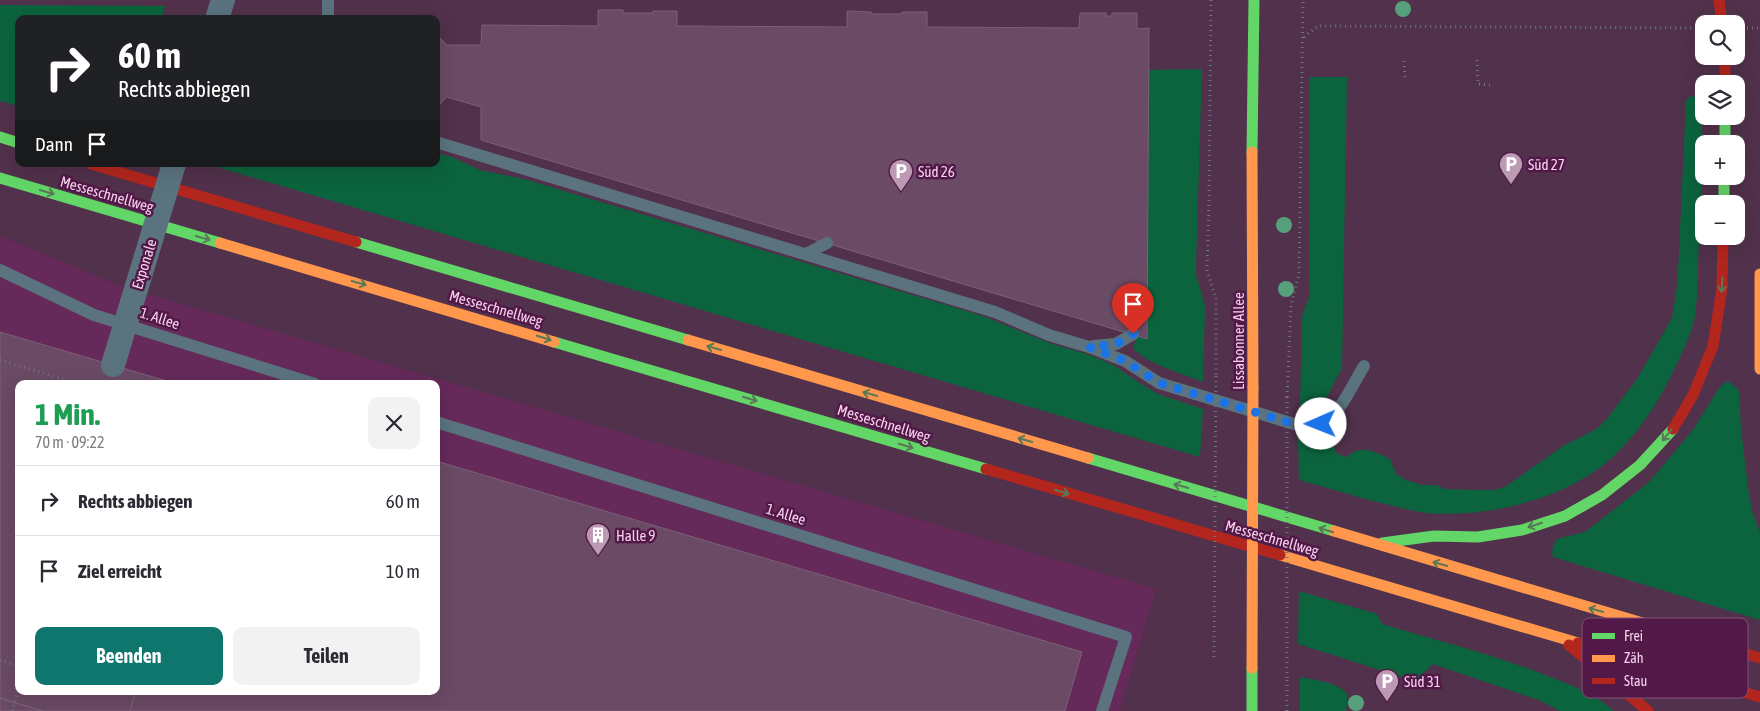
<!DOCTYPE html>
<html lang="de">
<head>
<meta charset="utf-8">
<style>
  :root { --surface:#fff; --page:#f2f2f3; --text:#2b2b33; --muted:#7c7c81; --line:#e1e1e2; --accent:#0f766e }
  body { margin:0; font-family:"Asap Condensed",sans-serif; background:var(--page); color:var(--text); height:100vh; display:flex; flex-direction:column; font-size:19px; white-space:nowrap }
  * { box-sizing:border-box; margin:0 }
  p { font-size:16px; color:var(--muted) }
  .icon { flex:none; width:28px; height:28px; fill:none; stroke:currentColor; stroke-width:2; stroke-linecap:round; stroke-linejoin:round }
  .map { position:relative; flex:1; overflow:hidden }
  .drawer { position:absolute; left:15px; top:380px; width:425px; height:315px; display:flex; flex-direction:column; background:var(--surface); border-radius:10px; box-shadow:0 5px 20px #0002 }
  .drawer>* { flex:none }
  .hud { position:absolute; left:15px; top:15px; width:425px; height:152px; border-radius:10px; box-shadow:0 5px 20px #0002; background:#202124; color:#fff; overflow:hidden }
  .buttons { position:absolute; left:1695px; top:15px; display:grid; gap:10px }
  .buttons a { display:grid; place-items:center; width:50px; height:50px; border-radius:10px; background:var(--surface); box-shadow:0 5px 20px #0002; font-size:25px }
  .pin { position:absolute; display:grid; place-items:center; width:42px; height:42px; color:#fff; margin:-51px -21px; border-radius:50% 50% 50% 0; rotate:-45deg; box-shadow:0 0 5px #0007 }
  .pin .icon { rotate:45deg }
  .me { position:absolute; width:55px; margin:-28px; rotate:269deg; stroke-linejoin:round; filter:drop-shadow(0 0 4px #0008) }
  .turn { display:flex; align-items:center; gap:18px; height:105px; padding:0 20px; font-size:22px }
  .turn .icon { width:65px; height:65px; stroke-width:2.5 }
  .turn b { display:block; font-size:35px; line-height:42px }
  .then { display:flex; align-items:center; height:48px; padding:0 20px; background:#0003; gap:10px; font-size:19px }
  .round { display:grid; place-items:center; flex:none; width:52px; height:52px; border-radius:10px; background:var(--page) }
  .summary { display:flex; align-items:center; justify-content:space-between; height:85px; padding:0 20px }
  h1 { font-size:30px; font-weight:700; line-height:38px; color:#1e9e55 }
  .button { display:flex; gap:10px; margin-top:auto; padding:10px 20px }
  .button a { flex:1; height:58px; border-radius:10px; background:var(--accent); color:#fff; font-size:20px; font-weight:700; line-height:58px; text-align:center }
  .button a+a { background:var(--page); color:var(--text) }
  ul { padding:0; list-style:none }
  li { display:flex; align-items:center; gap:15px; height:70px; padding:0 20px; border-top:1px solid var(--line) }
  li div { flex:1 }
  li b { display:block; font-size:19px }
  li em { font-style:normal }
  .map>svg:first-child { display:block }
  .built { fill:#65295a; fill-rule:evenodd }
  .green { fill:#0b643e }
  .building { fill:#6a4a64; stroke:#7c6176 }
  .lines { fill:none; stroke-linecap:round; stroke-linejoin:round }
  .path { stroke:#6e7581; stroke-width:3; stroke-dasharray:1 4; stroke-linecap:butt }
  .lane { stroke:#5a737e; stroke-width:12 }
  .street { stroke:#5a737e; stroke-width:24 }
  .fast { stroke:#63d668; stroke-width:11 }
  .slow { stroke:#ff974d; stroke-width:11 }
  .jam { stroke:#b3261e; stroke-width:11 }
  .path-bridge { stroke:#6e7581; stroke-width:3; stroke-dasharray:1 4; stroke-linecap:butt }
  .street-bridge { stroke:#5a737e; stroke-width:24 }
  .slow-bridge { stroke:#ff974d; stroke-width:11 }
  .tree { fill:#56a07b }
  .oneway { stroke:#5a7858 }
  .route { stroke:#1a73e8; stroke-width:9; stroke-dasharray:0 16.2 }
  .labels { text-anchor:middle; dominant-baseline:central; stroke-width:5; stroke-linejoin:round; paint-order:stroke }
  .poi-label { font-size:15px; fill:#f6d2ec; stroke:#521948; text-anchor:start }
  .street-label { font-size:15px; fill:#f6d2ec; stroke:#521948 }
  .key { fill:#521948; stroke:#835079; stroke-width:1 }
  .key-label { font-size:14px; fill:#f6d2ec }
</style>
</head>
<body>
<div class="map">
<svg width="1760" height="711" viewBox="0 0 1760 711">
  <rect width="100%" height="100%" fill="#51314b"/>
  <path class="built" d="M0,236L120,286L1156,589L1120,711H0ZM19,384H436V691H19Z"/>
  <path class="green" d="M0,5L165,6L161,19H19V106L0,101Z
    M1202,69L1196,264V275L1205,306L1203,382C1185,375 1143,362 1133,348L1137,336L1147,338L1148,70Z
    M1310,77H1347L1342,368L1328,395L1314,406L1300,405L1302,316L1310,294Z
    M1701,95C1704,144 1701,193 1699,242C1697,269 1699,295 1694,321C1690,338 1675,368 1667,384C1651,414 1629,445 1602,466C1557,501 1483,518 1427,513C1417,512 1407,509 1397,507C1364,499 1332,489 1299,480L1298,436L1326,433L1331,435L1333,445L1337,454L1347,457C1359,443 1376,452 1390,459L1396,474L1406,480L1422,485H1436L1445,489L1476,490H1494L1505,487L1563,446L1596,429L1606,420L1637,379L1672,318L1676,294L1678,273L1686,101L1689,97Z
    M436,153L452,157L480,170L524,179L983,316L1052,344L1087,354L1113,365L1146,387L1158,394L1203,409L1200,457L207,164H436Z
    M1728,381L1737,388L1739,392L1741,429L1748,487L1752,511L1760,533V620L1553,557L1552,552L1555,541L1560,538L1585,532L1649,482L1692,431L1719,388L1726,382Z
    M1299,591L1377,614L1382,624C1432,639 1483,652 1532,670C1561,681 1591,691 1614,711H1560L1541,701L1515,692L1433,664L1415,681L1298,644Z
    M1300,677C1311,679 1343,683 1347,695C1348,699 1347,706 1346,711H1300Z"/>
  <path class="building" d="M598,10H623V13H653V11H677V26L847,27V11L871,12L872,14H902V12H927V27L1079,28L1080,13H1106V16H1112V13H1137V29L1149,28L1147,339L481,140V107L447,97L436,108V34L447,45H481L482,25L598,26Z
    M0,332L177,384H19V691H136L130,711H43L0,698Z
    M436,461L1082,652L1065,711H130L136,691H436Z
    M0,698L15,703L43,711H0Z"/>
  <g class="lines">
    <path class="path" d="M1211,0L1209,203L1207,270L1216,299V376
      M1747,28H1760
      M1304,37L1318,26L1697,28
      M1477,60L1478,84L1490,85
      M1404,61L1405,77
      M0,360L79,384
      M1287,397L1291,306L1299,274L1303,0
      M0,660L19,666
      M12,711L19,688
      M1287,711V678"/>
    <path class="lane" d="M328,19V0
      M436,142L995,312L1049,335L1089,347L1125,361L1159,383L1304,427C1310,427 1315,427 1320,425C1341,414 1352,385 1364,366
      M806,254L827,243
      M0,270L94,315L315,384
      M1093,346L1116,344L1133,334
      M436,422L1126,637L1102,711"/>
    <path class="street" d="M217,19L223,0"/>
    <path class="fast" d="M1725,116V144
      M0,137L19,143
      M1252,152L1254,0
      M1724,176V204
      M0,178L220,243
      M356,242L688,340
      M554,342L986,469
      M1088,458L1334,531
      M1382,543L1434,536L1478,537L1522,530L1565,516L1602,495L1640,465L1673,429
      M1252,668V711"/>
    <path class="slow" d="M1252,152L1253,387
      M220,243L554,342
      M1760,274V369
      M688,340L1088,458
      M1334,531L1693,638
      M1280,555L1578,643"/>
    <path class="jam" d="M1719,0L1722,24
      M1725,56V84
      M91,164L356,242
      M1673,429L1693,395L1713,346L1722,288L1723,236
      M986,469L1280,555
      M1693,638L1760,658
      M1578,643L1760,697
      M1569,645L1648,711"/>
    <path class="path-bridge" d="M1214,657L1216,376
      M1287,678V397"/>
    <path class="street-bridge" d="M113,365L174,164"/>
    <path class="slow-bridge" d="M1252,668L1253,387"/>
  </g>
  <g class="tree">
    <circle cx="1403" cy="9" r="8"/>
    <circle cx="1284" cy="225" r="8"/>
    <circle cx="1286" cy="289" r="8"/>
    <circle cx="1356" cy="703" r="8"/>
  </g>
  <defs><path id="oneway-shaft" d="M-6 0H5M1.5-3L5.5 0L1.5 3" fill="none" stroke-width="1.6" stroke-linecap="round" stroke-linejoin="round" transform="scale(1.25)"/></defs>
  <g class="oneway">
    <use href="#oneway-shaft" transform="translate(47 192) rotate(16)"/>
    <use href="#oneway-shaft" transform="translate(203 238) rotate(16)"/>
    <use href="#oneway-shaft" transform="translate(359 283) rotate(16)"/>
    <use href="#oneway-shaft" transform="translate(1722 285) rotate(94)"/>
    <use href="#oneway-shaft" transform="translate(544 338) rotate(17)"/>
    <use href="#oneway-shaft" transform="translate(714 348) rotate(-164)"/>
    <use href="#oneway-shaft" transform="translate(870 394) rotate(-164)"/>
    <use href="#oneway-shaft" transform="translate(750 399) rotate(17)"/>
    <use href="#oneway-shaft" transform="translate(1667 435) rotate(129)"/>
    <use href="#oneway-shaft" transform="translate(1025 440) rotate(-164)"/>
    <use href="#oneway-shaft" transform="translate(906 446) rotate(17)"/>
    <use href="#oneway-shaft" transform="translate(1181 486) rotate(-164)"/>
    <use href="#oneway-shaft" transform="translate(1062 492) rotate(17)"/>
    <use href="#oneway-shaft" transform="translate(1535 525) rotate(162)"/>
    <use href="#oneway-shaft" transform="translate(1326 530) rotate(-163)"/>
    <use href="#oneway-shaft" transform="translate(1440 564) rotate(-164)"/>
    <use href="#oneway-shaft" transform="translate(1596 610) rotate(-164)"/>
  </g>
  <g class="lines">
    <path class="route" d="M1133,334L1116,344L1089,347L1125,361L1159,383L1304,427L1321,424"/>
  </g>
  <defs>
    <g id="parking-pin" transform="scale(1.25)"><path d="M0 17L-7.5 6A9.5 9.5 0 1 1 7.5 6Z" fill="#bc9ab4" stroke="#521948"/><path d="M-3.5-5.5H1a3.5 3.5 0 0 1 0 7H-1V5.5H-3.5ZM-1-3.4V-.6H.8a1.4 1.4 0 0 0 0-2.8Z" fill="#fff"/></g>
    <g id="building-pin" transform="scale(1.25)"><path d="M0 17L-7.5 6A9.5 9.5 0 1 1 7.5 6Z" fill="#bc9ab4" stroke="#521948"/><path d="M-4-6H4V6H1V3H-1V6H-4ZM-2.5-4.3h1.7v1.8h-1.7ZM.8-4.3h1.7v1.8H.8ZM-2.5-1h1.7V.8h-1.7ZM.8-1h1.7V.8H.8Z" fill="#fff"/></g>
  </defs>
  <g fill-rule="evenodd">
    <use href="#parking-pin" x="1511" y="164"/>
    <use href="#parking-pin" x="901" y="171"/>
    <use href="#building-pin" x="598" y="535"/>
    <use href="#parking-pin" x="1387" y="681"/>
  </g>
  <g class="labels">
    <g class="poi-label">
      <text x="1528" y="164">Süd 27</text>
      <text x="918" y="171">Süd 26</text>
      <text x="616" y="535">Halle 9</text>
      <text x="1404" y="681">Süd 31</text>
    </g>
    <g class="street-label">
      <text transform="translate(107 194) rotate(16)">Messeschnellweg</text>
      <text transform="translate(144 264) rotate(-73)">Exponale</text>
      <text transform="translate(496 308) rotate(16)">Messeschnellweg</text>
      <text transform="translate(160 318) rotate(18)">1. Allee</text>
      <text transform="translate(1238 341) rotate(-90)">Lissabonner Allee</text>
      <text transform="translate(884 423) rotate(17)">Messeschnellweg</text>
      <text transform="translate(786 514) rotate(17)">1. Allee</text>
      <text transform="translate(1272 538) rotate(16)">Messeschnellweg</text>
    </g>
  </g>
  <rect x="1582" y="618" width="166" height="80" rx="8" class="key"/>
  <rect x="1592" y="633" width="23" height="6" fill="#63d668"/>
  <rect x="1592" y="655" width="23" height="7" fill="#ff974d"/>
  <rect x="1592" y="678" width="23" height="6" fill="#b3261e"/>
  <g class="key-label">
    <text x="1624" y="641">Frei</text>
    <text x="1624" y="663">Zäh</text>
    <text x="1624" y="686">Stau</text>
  </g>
</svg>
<div class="buttons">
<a><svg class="icon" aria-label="search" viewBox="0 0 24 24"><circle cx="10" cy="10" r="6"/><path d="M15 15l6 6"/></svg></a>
<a><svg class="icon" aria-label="layers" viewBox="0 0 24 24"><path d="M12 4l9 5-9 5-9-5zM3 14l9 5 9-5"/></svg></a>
<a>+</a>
<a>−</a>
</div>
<div class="pin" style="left:1133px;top:334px;background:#d93025"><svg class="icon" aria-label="arrive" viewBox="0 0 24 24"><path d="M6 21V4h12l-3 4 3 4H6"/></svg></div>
<svg class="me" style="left:1321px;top:424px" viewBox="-20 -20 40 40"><circle r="19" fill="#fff"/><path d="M0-13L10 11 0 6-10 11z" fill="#1a73e8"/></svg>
<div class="hud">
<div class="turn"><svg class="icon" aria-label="right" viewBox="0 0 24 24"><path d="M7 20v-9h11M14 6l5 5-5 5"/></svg><div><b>60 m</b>Rechts abbiegen</div></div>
<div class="then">Dann<svg class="icon" aria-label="arrive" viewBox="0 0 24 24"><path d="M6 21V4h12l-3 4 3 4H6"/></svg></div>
</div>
<section class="drawer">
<div class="summary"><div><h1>1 Min.</h1><p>70 m · 09:22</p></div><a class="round"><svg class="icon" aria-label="close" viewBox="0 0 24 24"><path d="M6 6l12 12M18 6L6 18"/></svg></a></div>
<ul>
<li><svg class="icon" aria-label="right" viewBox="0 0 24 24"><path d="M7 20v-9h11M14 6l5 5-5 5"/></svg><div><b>Rechts abbiegen</b></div><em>60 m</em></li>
<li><svg class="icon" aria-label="arrive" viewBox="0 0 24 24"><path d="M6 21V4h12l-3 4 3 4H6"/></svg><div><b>Ziel erreicht</b></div><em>10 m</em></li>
</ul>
<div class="button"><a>Beenden</a><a>Teilen</a></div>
</section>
</div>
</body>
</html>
